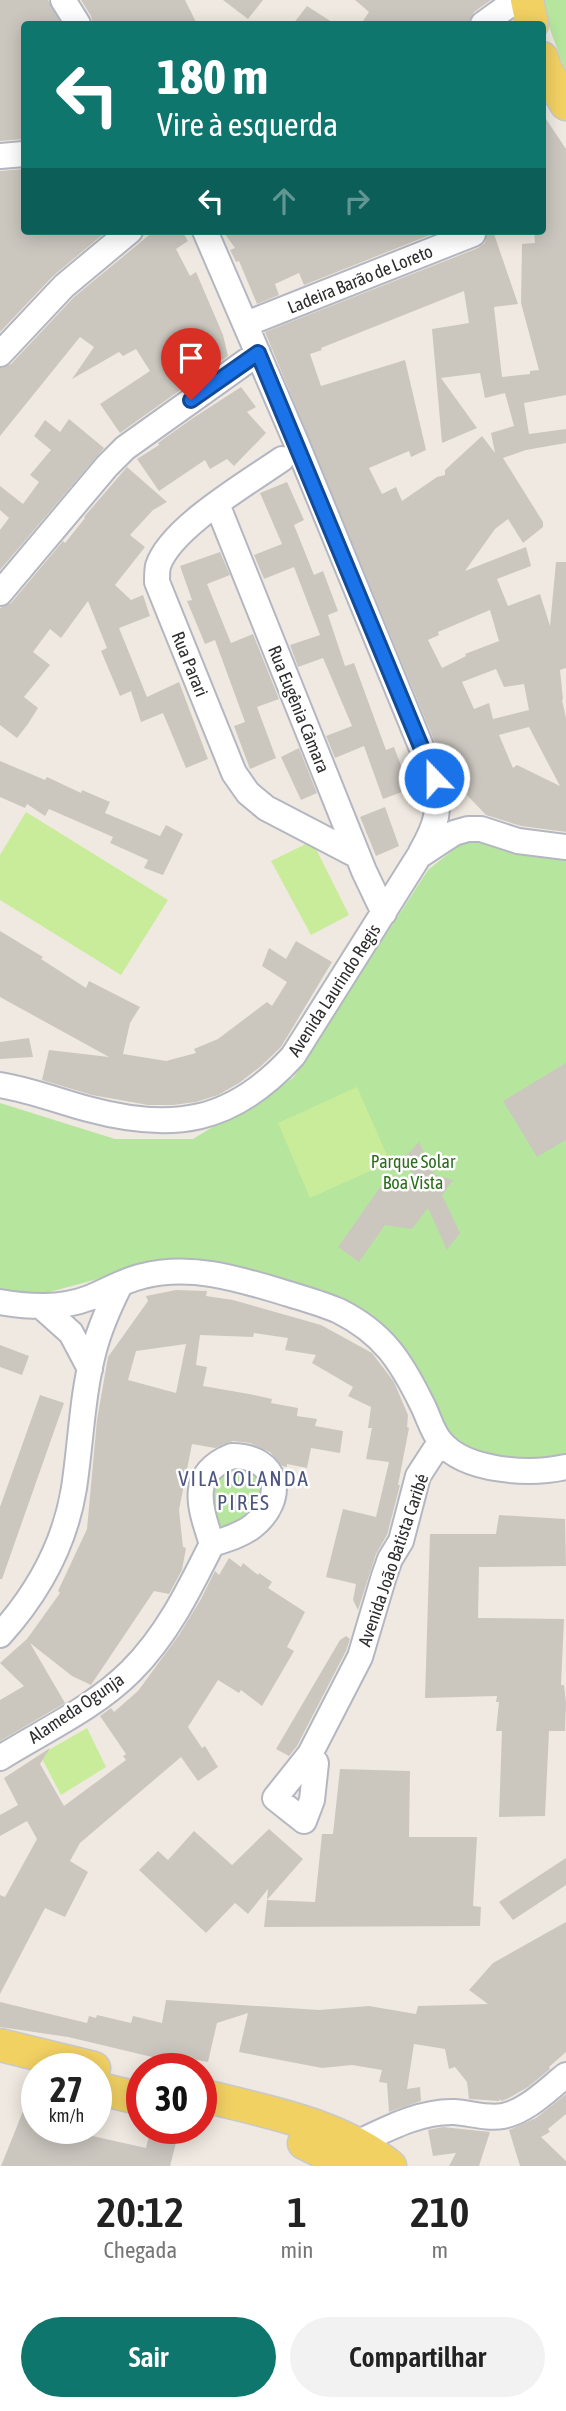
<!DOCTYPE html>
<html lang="pt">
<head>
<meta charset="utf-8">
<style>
  :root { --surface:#fff; --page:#f2f2f2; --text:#222; --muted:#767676; --accent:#0f766e }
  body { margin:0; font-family:"Asap Condensed",sans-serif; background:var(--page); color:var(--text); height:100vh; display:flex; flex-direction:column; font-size:26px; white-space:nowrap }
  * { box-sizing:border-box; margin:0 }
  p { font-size:23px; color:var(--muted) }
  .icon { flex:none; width:38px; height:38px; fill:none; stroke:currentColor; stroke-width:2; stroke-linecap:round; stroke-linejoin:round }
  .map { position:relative; height:2166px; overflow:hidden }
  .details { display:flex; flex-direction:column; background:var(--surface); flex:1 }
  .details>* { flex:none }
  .banner { position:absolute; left:21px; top:21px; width:525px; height:214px; border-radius:7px; box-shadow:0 4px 18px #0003; background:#0f766e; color:#fff; overflow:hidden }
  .speed { position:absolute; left:21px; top:2053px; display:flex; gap:14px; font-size:35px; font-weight:700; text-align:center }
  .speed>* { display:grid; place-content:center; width:91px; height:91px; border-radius:50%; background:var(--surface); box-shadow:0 4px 18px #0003; line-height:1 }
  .speed small { font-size:18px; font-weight:400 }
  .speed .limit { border:10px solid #d22; background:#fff; color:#111 }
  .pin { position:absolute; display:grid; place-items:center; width:60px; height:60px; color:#fff; margin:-72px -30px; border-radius:50% 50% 50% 0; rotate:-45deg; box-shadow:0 0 7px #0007 }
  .pin .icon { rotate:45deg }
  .me { position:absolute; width:77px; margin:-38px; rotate:338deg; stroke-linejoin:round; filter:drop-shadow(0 0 5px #0008) }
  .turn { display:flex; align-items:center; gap:24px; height:147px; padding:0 21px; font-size:32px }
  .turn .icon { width:91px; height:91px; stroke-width:2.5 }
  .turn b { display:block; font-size:49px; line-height:60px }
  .lanes { display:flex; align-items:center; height:66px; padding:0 21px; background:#0003; justify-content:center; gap:35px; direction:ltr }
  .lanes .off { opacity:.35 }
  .eta { display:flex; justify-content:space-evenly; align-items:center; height:119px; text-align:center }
  .eta b { font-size:42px; font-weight:600; line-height:49px }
  .action { display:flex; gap:14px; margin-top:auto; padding:14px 21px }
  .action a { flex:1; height:80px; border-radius:42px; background:var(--accent); color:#fff; font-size:28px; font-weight:600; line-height:80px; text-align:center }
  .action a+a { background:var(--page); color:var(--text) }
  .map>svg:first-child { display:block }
  .green { fill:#b6e59e }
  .pitch { fill:#c9ec9a }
  .building { fill:#cbc7bf; fill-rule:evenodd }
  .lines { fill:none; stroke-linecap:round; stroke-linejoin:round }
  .minor-casing { stroke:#b4b7c1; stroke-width:28 }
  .major-casing { stroke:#c9c9c9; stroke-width:35 }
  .minor { stroke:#fff; stroke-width:24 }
  .major { stroke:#f2d163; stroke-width:32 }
  .route-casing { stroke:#114b97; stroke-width:18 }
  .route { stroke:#1a73e8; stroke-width:12 }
  .labels { text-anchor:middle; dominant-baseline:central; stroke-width:5; stroke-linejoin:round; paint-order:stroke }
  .street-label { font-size:18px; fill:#2e2e2e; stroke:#fff }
  .park-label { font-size:18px; fill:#2c6e1b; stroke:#fff }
  .quarter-label { font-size:21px; letter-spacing:2px; fill:#4d5680; stroke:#fff }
</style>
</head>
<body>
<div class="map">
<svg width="566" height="2166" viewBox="0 0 566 2166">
  <rect width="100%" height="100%" fill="#efe9e1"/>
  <path class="green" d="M544,0H566V73L547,21Z
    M467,839L566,857V1457L558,1462L481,1457L449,1434L407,1356L271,1278L168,1260L31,1297L0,1289V1103L115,1139H193L293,1078L428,870Z
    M238,1465L258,1473L267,1485L263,1503L234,1528L217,1525C208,1503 207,1491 220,1470Z"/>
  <path class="pitch" d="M26,812L168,900L121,975L0,900V855Z
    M312,841L349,915L311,935L271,861Z
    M357,1087L390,1162L310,1198L278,1123Z
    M87,1728L106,1767L61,1795L40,1755Z"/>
  <path class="building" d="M0,0H48L61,24H24V139L0,141Z
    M81,0H185L197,24H93L91,16Z
    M223,0H263L248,19Z
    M355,0H491L474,12L468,24H361L369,12Z
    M307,6L335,24H293Z
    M542,113L566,149V395L524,403L529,434L566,429V443L526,450L503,458L543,522V527L523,543L508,519L495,529L465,571L526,547L531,566L497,579L508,606L540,594L550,626L556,562H566V668L560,670L563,699L562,700L566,718V832L521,826L486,815L466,794L448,759L443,762L265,332L478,248L485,243L487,231H493L518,304L494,307L502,377L530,374V371L539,370L521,303L522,244L535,243L534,231H542ZM464,291L469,323L432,329L442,443L477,428L441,378L480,373L485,398L505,393L514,426L491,433L495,453L482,436L445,470V475L437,477L402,501L396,487L382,494L369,468L409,451L411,457L426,450L405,360L321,386L310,354L322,350L321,348ZM490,610L499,641L465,654L466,656L442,668L428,640L439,635L438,632ZM496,669L504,687L524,684L529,710L493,719L489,703L474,709L462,682ZM529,727L560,786L517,765L513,768L499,735Z
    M24,169V231H107L53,276L0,332V171Z
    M154,231H182L188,241L176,249L190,276L196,272L223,335L228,356L120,433L100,404L150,371L136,349L123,356L119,352L72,379L94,347L80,337L0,436V368L11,364L74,297Z
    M223,231H440L304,285L299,273L275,284L279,295L257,304L239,261L236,262L230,250L235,248Z
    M241,387L256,407L247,412L266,433L234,466L227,459L210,469L205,460L159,491L137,459L159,445L158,443L193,418Z
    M69,419L104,448L0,570V530L9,518L0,510V486L23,504L39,482L30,475L51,450L34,436L45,420L60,432Z
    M127,467L167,502L153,510L130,535L145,547L115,585L131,600L143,595L150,616L119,628L147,697L179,682L208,759L186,768L163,713L141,722L131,691L120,696L101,651L107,648L88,601L61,638L50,629L33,652L50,665L24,697L38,708L28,724L17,738L0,725V608L11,603L63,541L65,543L85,518L84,517Z
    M287,482L304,520L294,525L314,575L323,571L338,611L328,615L345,666L354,663L386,750L394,747L410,789L383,799L364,746L335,758L326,736L352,726L323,658L298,667L290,645L320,635L294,567L264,579L254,555L282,544L260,493Z
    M220,552L230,575L207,584L231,643L253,634L279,699L257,707L276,758L250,769L234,726L245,722L215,640L205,644L187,601L192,600L180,566Z
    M299,748L317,793L301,800L281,757Z
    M0,761L45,780L47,777L81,793L82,790L110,802L105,813L160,836L166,825L183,834L163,875L144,868L148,860L110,843L113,837L49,809L45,816L27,804L25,808L0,797Z
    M385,807L399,846L376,856L360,817Z
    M0,931L43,957L41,959L86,988L89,981L140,1007L130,1023L123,1054L166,1061L196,1053L194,1049L218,1039L267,1002L272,1006L287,982L262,966L269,948L286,959L296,941L332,962L281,1047L260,1067L239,1083L218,1095L196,1102L173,1105H148L92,1095L42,1080L49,1050L109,1057L0,997Z
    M29,1038L33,1057L0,1059V1042Z
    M566,1063V1140L537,1157L503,1101Z
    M419,1142L434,1174L453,1180L442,1195L460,1233L447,1250L428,1208L412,1229L385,1225L359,1262L338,1247L388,1176L415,1178L405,1157Z
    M176,1290L207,1291L206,1296L233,1300L321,1325L372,1353L394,1382L408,1415L407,1427L409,1428L398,1485H400L387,1535L376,1554L358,1610L353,1600L356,1584L326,1577L343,1509L376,1517L389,1462L366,1459L372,1428H368L371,1407L348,1396L353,1387L312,1363L316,1355L285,1350L288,1338L254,1333L253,1337L200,1335L196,1365L207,1367L203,1386L249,1394L272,1399L271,1403L298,1408L297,1416L317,1419L315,1426L343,1431L340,1453L311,1448L307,1468L287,1464V1467L282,1466L270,1452L250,1443L233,1441L215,1448L192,1444L179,1510L183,1547L186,1548L182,1570L169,1594L154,1591L91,1685L72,1676L30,1643L65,1703L0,1741V1700L24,1686L0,1663L27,1639L60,1593L58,1591L87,1529L97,1420L108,1357L148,1301L146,1296ZM186,1344L176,1393L128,1380L136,1351Z
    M0,1345L29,1356L22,1375L0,1367Z
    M40,1395L64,1403L2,1579H0V1507Z
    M499,1515L565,1519L566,1566L479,1567L478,1618L564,1619L561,1685H564L566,1703L565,1731H549L545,1816L499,1817L502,1731H496L499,1702H496L497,1696L425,1698L430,1534H496Z
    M229,1558L241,1567L243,1563L258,1575L259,1573L272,1582L268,1588L305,1612L287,1647L294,1651L262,1706L241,1690L239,1693L218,1680L188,1727L202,1748L205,1746L218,1767L198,1781L181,1757L80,1843L70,1861L88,1872L65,1917L45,1908L0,1994V1895L5,1897L37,1839L27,1821L0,1836V1815L18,1805L4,1778L50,1748L40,1764L64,1806L126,1760L123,1756L126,1754L100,1716L111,1708L114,1712L138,1691L179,1635L201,1599L215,1571L219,1575Z
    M346,1636L350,1639L346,1651L297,1746L289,1756L276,1749L340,1640Z
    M340,1769L410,1771L409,1837H477L473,1906L481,1907L480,1926L264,1927L267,1900L315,1902L322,1834H333Z
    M269,1829L303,1859L267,1900L268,1889L248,1914L235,1903L206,1933L139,1870L158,1851L168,1860L194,1831L232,1865Z
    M566,1858V1885L513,1920L499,1902Z
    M566,1922V2052L549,2067L550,2069L528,2087L507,2099L501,2101L500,2099L499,2101L469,2099L467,2082L455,2067L449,2069L445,2049L414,2044L407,2089L420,2087L421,2101L389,2112L387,2083L379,2082L382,2070L352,2065L322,2068L239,2052L248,2013L217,2023L208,2062L171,2055L169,2061L68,2037L0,2027V2002L87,2023L89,2016L96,2018L97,2015L131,2023L133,2016L162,2023L166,2000L319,2010L369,2006L416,2014L418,2006L488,2004L469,1990L493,1963Z
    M36,2079L37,2128H81L79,2133L146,2148L151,2128L178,2135L170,2166H1Z
    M566,2094V2114L548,2129L550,2132L541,2137L566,2161V2166H520L509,2130L536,2118Z
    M443,2127L490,2132L479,2166H449L456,2153L433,2156L428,2130Z"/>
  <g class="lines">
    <g class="minor-casing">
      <path id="minor" d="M63,0L78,24
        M483,24L508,6L520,0
        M0,156L24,154
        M205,231L296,442L434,778C440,811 438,822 421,852
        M246,324L473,234
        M0,354L64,286L130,231
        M282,459C249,482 170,528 158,566C157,571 157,577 157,582L234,773L248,793L266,808L358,856
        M217,504L364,871L384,913
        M0,593L107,466L125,448L258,353
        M0,1085C31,1090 58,1101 88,1109C173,1132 232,1123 293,1056L419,856L454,833L468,829H481L518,841L566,847
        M0,1302C30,1307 60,1309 89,1298C107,1291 124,1280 143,1276C192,1263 242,1280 289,1294C305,1299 323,1304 339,1311C383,1333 401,1361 422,1404C428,1415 432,1432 441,1442C466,1472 531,1475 566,1467
        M42,1307L71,1333L90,1369
        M232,1456C279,1456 287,1499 253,1526C242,1535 225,1540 212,1544C200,1507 187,1474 232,1456Z
        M0,1635C38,1593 65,1544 74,1488C81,1442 82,1395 94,1350C100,1327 110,1305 120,1285
        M310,1754L316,1763L312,1800L304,1821L275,1798L310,1754L360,1657L384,1576L390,1559L401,1541L418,1476L440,1442
        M0,1758C43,1731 94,1708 131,1671C167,1635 189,1590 212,1544
        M357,2143C387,2129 420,2111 454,2112C470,2113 487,2119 503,2116C527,2111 547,2090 566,2075"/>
    </g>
    <g class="major-casing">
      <path id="major" d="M527,0L532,24
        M542,58L546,70L566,104
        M0,2045L94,2068
        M96,2088L142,2099
        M201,2095C266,2112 337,2123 390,2166
        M304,2143L351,2166"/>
    </g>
    <use href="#minor" class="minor"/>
    <use href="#major" class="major"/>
  </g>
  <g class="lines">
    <g class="route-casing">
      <path id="route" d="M191,400L258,353L434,778"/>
    </g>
    <use href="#route" class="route"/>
  </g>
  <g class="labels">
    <g class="street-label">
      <text transform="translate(360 279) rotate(-22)">Ladeira Barão de Loreto</text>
      <text transform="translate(190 664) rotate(68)">Rua Parari</text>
      <text transform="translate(299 709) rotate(68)">Rua Eugênia Câmara</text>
      <text transform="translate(334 990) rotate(-57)">Avenida Laurindo Regis</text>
      <text transform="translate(393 1560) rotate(-71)">Avenida João Batista Caribé</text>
      <text transform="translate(76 1708) rotate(-34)">Alameda Ogunja</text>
    </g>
    <g class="park-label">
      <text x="413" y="1161">Parque Solar<tspan x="413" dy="21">Boa Vista</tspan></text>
    </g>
    <g class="quarter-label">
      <text x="244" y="1478">VILA IOLANDA<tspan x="244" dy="24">PIRES</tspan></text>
    </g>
  </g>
</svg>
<div class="speed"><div>27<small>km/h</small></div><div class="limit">30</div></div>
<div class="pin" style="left:191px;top:400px;background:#d93025"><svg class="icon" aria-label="arrive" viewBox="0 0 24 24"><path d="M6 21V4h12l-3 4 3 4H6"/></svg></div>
<svg class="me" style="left:434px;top:778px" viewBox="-20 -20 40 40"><circle r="17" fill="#1a73e8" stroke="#fff" stroke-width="3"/><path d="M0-11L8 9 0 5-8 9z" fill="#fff"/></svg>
<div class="banner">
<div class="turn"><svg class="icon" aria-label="left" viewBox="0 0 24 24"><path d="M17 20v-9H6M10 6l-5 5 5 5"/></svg><div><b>180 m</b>Vire à esquerda</div></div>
<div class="lanes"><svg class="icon" aria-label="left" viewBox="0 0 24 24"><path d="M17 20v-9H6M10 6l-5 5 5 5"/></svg><svg class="icon off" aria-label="ahead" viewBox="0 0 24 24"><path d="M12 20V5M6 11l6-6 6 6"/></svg><svg class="icon off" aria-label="right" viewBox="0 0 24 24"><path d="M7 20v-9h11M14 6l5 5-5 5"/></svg></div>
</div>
</div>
<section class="details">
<div class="eta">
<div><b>20:12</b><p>Chegada</p></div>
<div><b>1</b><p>min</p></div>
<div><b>210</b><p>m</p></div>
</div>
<div class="action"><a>Sair</a><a>Compartilhar</a></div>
</section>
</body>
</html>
